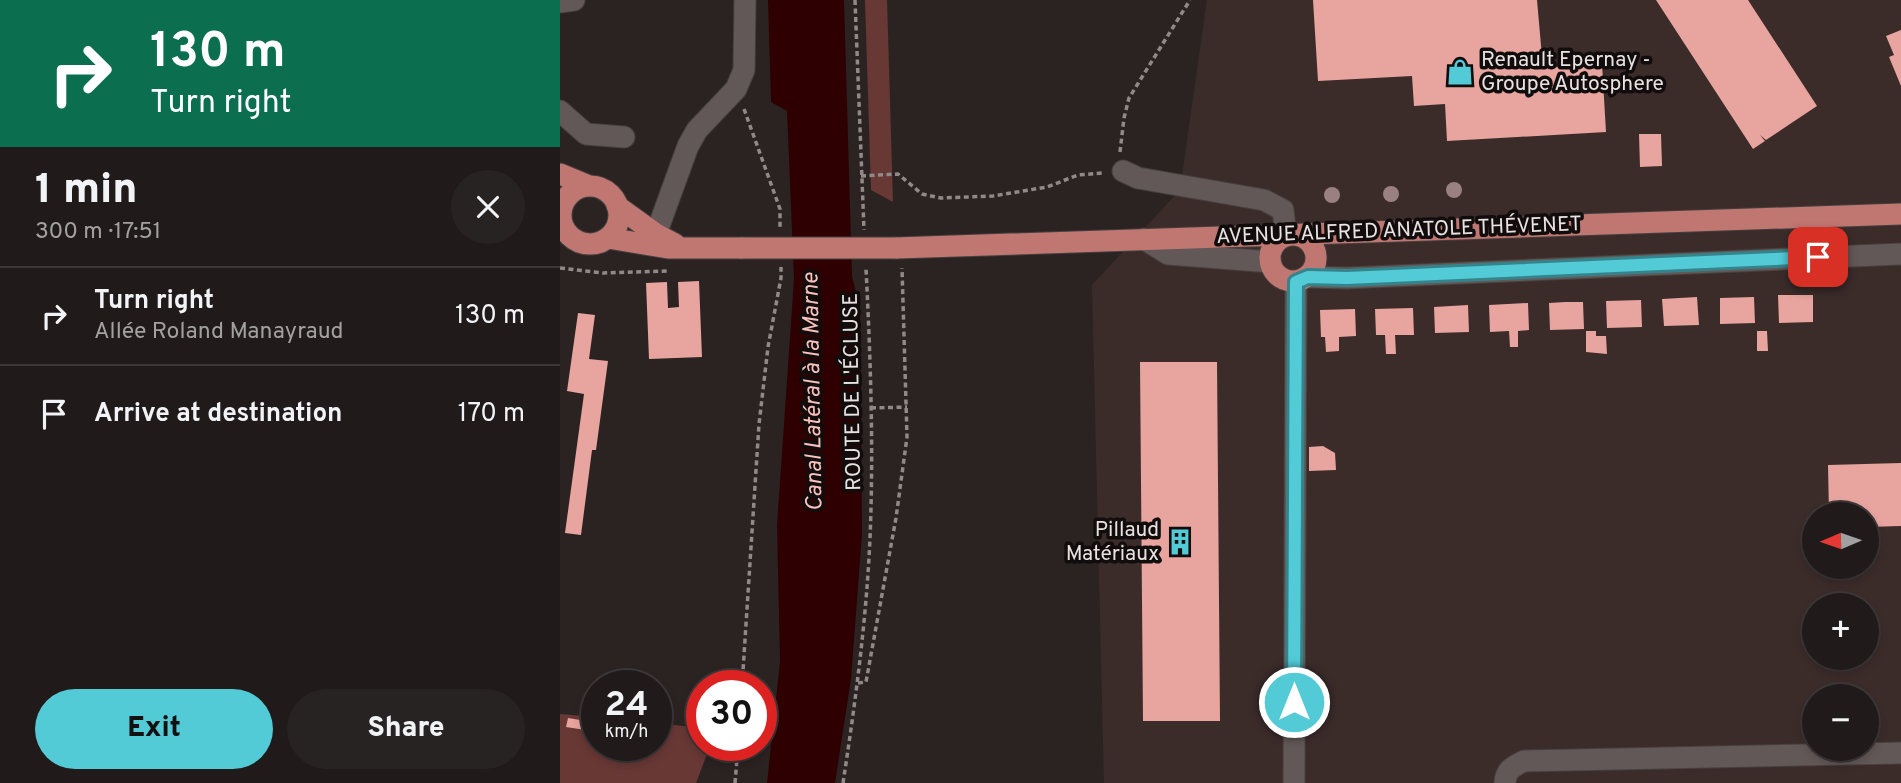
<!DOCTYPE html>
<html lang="en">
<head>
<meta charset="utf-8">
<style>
  :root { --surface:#201a1a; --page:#282323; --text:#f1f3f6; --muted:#a2a1a2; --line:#3d3839; --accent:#52cbd7 }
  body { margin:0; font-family:Overpass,sans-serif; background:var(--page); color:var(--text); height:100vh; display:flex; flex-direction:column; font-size:26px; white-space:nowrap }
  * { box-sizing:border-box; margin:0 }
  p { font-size:23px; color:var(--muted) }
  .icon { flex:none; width:38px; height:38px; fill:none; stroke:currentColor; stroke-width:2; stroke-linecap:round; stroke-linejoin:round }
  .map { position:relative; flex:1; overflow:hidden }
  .sheet { display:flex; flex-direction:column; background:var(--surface); width:560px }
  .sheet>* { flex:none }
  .banner { background:#0b6e4f; color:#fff; overflow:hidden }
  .needle { width:46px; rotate:268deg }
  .controls { position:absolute; left:1242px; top:502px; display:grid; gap:14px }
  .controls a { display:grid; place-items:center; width:77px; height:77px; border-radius:50%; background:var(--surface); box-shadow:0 4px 10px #0003,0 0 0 2px var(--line); font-size:35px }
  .speed { position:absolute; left:21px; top:670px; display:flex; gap:14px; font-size:35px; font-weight:700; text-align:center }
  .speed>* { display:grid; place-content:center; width:91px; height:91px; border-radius:50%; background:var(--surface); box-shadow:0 4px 10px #0003,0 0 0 2px var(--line); line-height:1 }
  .speed small { font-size:18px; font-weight:400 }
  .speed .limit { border:10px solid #d22; background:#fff; color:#111 }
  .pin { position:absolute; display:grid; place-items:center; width:60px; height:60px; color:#fff; margin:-30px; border-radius:14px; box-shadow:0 4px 10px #0006 }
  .me { position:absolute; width:77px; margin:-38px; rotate:0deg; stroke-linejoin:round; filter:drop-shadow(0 0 5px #0008) }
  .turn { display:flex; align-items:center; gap:24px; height:147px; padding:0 35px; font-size:32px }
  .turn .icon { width:91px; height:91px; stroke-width:2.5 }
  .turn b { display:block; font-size:49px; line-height:60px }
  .round { display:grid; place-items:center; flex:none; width:74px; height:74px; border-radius:37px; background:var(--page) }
  .head { display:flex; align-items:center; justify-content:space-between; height:119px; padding:0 35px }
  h1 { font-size:42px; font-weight:800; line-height:52px }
  .cta { display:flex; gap:14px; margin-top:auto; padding:14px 35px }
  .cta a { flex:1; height:80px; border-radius:42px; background:var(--accent); color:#111; font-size:28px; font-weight:800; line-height:80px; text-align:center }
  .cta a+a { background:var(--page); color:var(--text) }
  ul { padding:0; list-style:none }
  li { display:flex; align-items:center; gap:21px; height:98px; padding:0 35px; border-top:2px solid var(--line) }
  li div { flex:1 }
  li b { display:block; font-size:26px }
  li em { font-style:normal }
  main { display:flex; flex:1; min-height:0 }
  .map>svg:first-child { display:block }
  .built { fill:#3b2c2a; fill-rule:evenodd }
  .green { fill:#683835 }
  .water { fill:#2f0001 }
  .building { fill:#e8a49e }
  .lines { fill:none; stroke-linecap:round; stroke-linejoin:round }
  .minor-casing { stroke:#46403f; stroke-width:23 }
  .major-casing { stroke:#46403f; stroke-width:23 }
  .path { stroke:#8f8988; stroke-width:3.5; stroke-dasharray:5 3.5; stroke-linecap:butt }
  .minor { stroke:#625857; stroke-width:21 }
  .major { stroke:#c07772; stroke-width:21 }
  .major-bridge-casing { stroke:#46403f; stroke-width:23; stroke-linecap:butt }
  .major-bridge { stroke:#c07772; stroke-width:21 }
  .tree { fill:#9a807e }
  .route-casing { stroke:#35848c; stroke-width:18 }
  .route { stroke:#52cbd7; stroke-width:12 }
  .labels { text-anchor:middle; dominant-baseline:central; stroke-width:7; stroke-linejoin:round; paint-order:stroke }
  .poi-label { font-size:21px; fill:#e8e3e2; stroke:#110d0d; text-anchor:start }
  .street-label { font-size:21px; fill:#e8e3e2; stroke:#110d0d }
  .water-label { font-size:23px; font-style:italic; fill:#fac0bb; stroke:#110d0d }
</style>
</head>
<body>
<main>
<section class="sheet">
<div class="banner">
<div class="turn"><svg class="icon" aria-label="right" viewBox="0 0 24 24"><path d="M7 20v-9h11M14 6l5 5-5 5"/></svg><div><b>130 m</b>Turn right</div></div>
</div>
<div class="head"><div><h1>1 min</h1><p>300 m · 17:51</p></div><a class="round"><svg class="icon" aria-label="close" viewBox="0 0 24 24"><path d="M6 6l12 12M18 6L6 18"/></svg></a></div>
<ul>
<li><svg class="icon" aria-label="right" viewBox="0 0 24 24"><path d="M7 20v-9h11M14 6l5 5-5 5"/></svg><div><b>Turn right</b><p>Allée Roland Manayraud</p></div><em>130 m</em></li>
<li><svg class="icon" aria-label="arrive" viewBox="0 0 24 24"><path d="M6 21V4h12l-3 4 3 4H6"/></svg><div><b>Arrive at destination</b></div><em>170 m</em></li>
</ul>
<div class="cta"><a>Exit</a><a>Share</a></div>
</section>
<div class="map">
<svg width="1341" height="783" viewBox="0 0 1341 783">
  <rect width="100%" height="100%" fill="#2b2322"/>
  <path class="built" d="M647,0H1341V783H544L532,285L620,190ZM1255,514H1307V567H1255ZM1255,606H1307V658H1255ZM1255,696H1307V749H1255Z"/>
  <path class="green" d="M305,0H327L333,202L311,190Z
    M0,714L37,717V746H96V723L142,728V746H150L136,783H0Z"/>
  <path class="water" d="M208,0H284L292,276L300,308L302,534L291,679L275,783H207L220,662L217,525L234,279L227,111L211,102Z"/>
  <path class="building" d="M753,0H977L983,68L1042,64L1046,132L887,141L885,104L854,106L852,76L758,81Z
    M1096,0H1188L1257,106L1206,140L1200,135L1205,141L1193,149Z
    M1341,30V86L1329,57L1334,55L1326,36Z
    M1079,134H1101L1102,166L1080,167Z
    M139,281L142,357L89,359L86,283L107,282L108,308L119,307L118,282Z
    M1218,295H1253V322L1219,323Z
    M1137,297L1139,325L1104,326L1102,299Z
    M1194,297L1195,323L1160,324V298Z
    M1081,300L1082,327L1047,328L1046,301Z
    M1005,302H1023L1024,329L990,330L989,303Z
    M968,303L969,330L958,331V347H950L949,331L930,332L929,305Z
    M908,305L909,332L875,333L874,307Z
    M853,308L854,335H835L836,354H826L825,335H816L815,309Z
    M795,309L796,336L779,337V351L766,352L765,337H761L760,310Z
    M18,313L35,315L29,359L48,361L36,450H32L21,535L5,533L24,394L7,391Z
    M1026,331H1036V336H1046L1047,354L1026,352Z
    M1197,331H1207L1208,351H1197Z
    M580,362H657L660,721H583Z
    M763,446L775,453L776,470L749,471V447Z
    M1341,463V526L1307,527V514H1269L1268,465Z
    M8,718L33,722L32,731L6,727Z"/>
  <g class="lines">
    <g class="minor-casing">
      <path id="minor" d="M0,2L14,0
        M0,111L26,134L64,137
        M563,171L578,178L704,200L723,210L726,236
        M96,234L128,146L137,130L176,89L184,70L185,0
        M584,239L608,254L711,262
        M748,277L787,278L1341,254
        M734,783L736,281
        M945,783C945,770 954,766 964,761L1341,753"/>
    </g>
    <g class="major-casing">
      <path id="major" d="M0,174L29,186
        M1 215a29 29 0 1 1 58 0a29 29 0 1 1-58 0Z
        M57,206L96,234L115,244
        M710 258a23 23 0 1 1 46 0a23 23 0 1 1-46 0Z
        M48,238L108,248H182
        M336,248L1341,214"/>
    </g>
    <path class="path" d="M295,0L304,230
      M184,109L220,209V228
      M560,152L564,118L569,98L630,0
      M301,176L338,174L362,194L381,198L433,196L487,187L518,175L543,173
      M0,268L43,273L109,271
      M311,408L347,407
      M298,683L306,682L336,518L347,437L342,268
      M182,686L199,424L208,347L221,278V267
      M175,783L178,746
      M283,783C297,692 309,600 311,508C313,428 310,348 306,269"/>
    <use href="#minor" class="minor"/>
    <use href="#major" class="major"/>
    <g class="major-bridge-casing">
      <path id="major-bridge" d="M182,248H336"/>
    </g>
    <use href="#major-bridge" class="major-bridge"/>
  </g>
  <g class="tree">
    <circle cx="894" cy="190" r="8"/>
    <circle cx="831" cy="194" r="8"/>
    <circle cx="772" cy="195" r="8"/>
  </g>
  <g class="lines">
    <g class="route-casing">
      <path id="route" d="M734,702L736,282L748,277L787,278L1258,257"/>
    </g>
    <use href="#route" class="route"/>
  </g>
  <defs>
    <g id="shop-bare" transform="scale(2.1)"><path d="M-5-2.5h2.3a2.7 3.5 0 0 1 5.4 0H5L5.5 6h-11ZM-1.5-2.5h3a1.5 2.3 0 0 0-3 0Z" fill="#52cbd7" stroke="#110d0d" stroke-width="2.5" paint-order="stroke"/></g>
    <g id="building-bare" transform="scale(2.1)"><path d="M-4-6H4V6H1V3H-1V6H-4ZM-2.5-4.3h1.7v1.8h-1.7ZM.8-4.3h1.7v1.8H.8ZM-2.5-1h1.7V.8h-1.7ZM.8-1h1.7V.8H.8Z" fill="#52cbd7" stroke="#110d0d" stroke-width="2.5" paint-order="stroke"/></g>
  </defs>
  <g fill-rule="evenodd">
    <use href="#shop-bare" x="900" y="72"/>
    <use href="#building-bare" x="620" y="542"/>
  </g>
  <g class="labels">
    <g class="poi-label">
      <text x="921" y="60">Renault Epernay -<tspan x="921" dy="24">Groupe Autosphere</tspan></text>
      <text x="599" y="530" text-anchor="end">Pillaud<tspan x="599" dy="24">Matériaux</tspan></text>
    </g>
    <g class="street-label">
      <text transform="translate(839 231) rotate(-2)">AVENUE ALFRED ANATOLE THÉVENET</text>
      <text transform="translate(293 392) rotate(-91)">ROUTE DE L'ÉCLUSE</text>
    </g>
    <g class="water-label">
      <text transform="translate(254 392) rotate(-91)">Canal Latéral à la Marne</text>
    </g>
  </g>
</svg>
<div class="controls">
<a><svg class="needle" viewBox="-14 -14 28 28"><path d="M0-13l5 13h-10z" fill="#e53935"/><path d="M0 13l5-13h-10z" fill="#a2a1a2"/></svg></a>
<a>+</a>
<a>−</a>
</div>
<div class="speed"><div>24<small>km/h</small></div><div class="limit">30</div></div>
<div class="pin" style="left:1258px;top:257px;background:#d93025"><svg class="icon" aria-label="arrive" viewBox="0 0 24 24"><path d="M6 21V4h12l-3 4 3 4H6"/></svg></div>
<svg class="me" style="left:734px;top:702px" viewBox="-20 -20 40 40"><circle r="17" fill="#52cbd7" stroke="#fff" stroke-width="3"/><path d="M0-11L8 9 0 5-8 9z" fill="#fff"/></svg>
</div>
</main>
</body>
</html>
